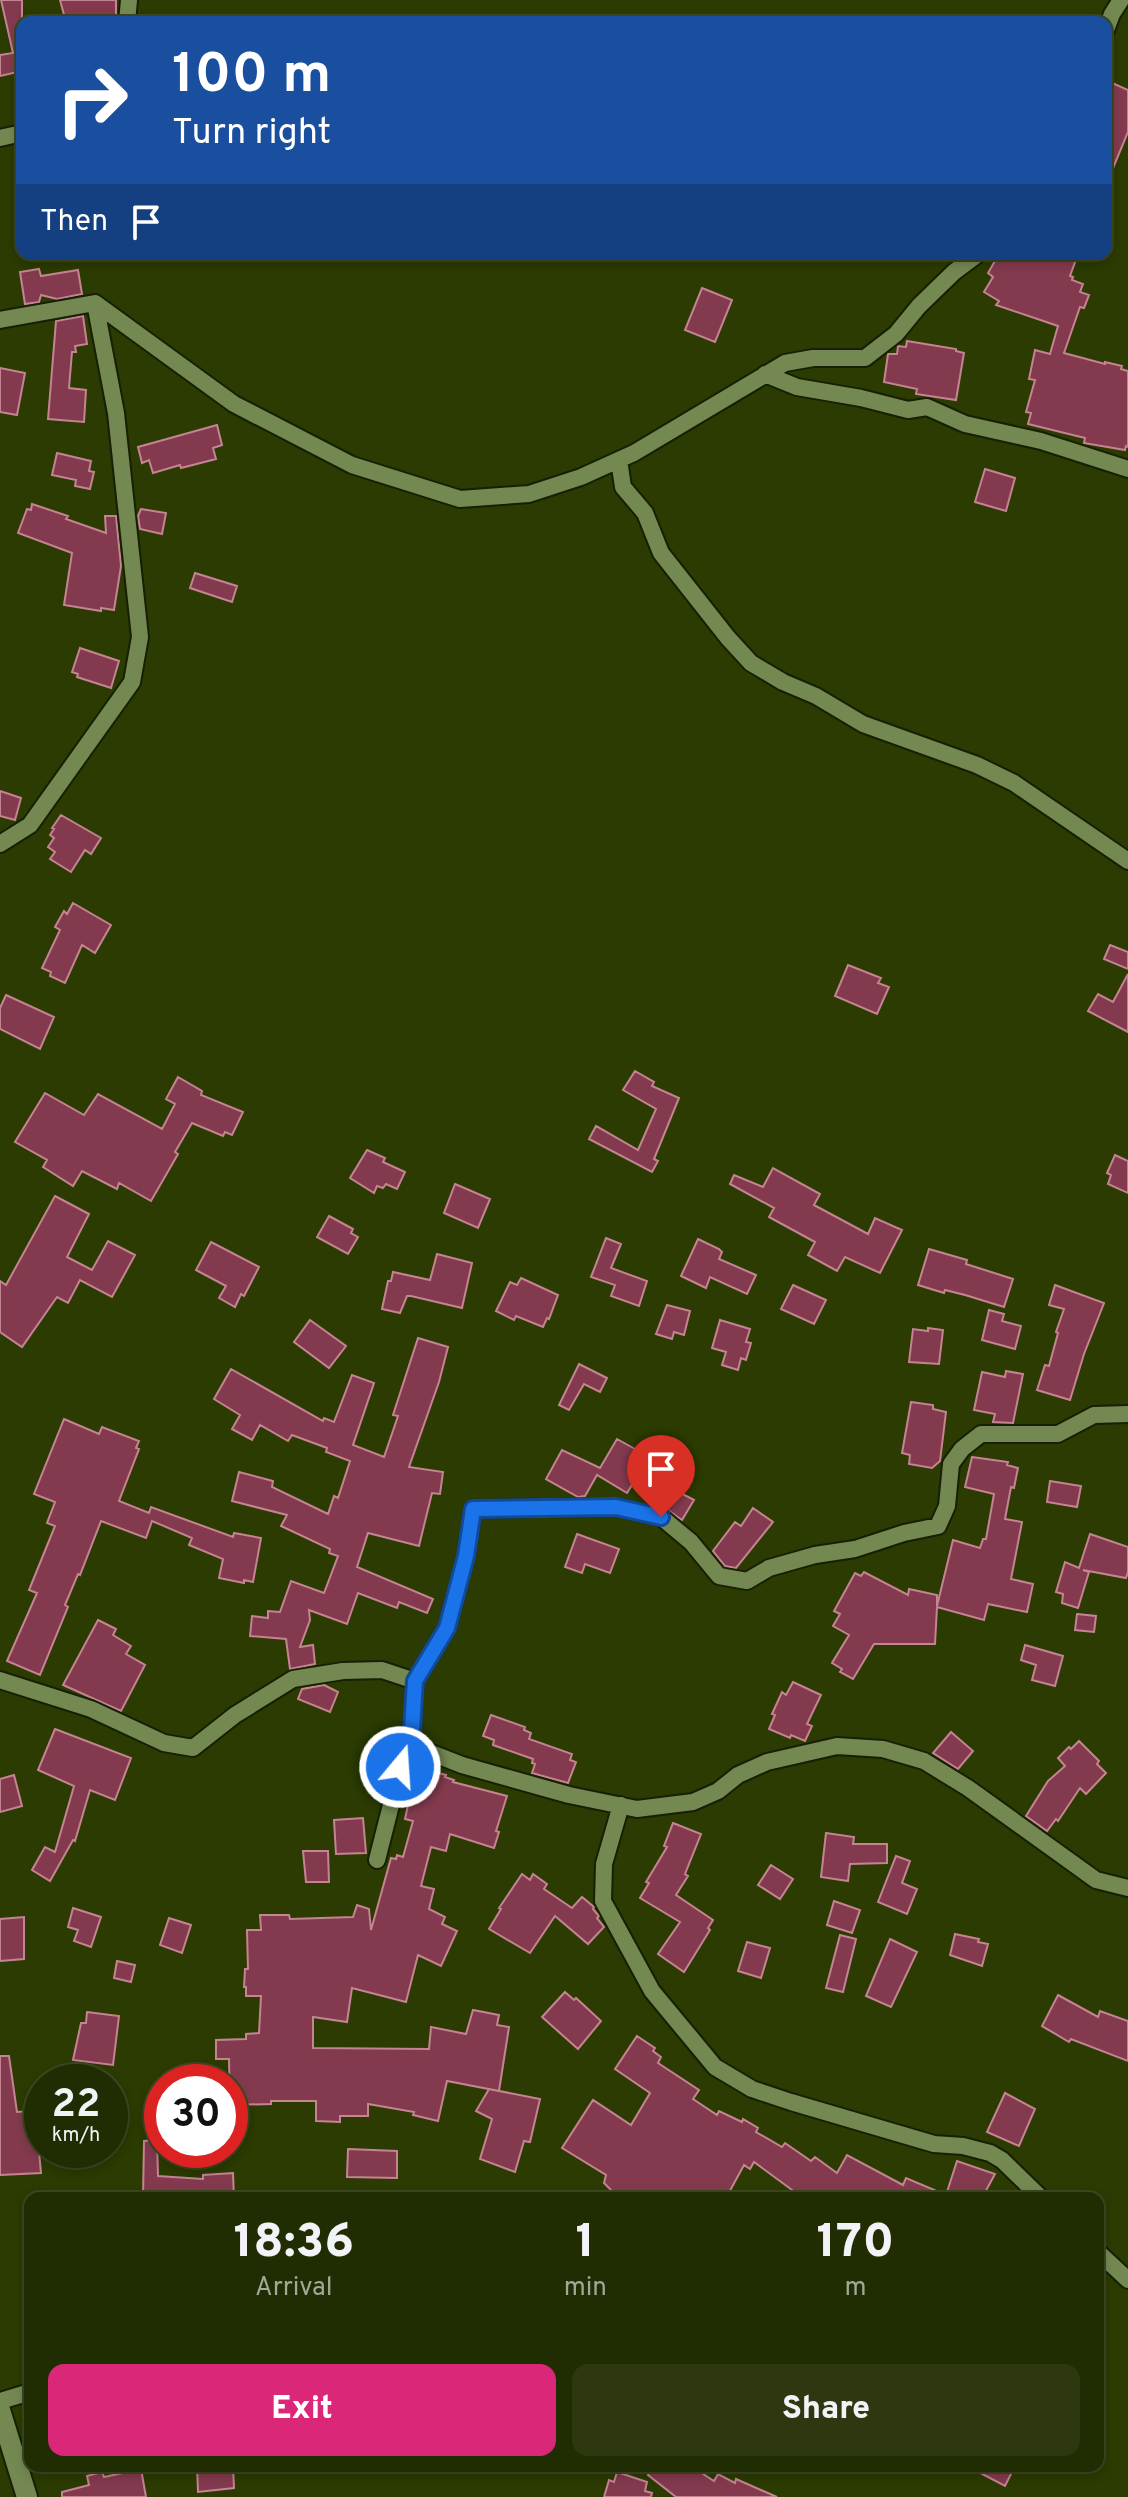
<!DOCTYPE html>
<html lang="en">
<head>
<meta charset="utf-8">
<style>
  :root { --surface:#202c01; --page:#2d3810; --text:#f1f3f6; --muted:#a2a799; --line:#3d4823; --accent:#db2777 }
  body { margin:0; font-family:Overpass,sans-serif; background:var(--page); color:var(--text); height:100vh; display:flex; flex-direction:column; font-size:30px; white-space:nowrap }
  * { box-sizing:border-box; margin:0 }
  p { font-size:26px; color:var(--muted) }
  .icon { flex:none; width:44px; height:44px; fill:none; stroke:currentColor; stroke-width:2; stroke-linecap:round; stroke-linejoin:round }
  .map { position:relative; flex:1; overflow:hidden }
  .side { position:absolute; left:24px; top:2192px; width:1080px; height:280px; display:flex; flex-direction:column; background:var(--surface); border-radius:16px; box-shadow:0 4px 12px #0003,0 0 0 2px var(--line) }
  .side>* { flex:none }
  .top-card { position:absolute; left:16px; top:16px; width:1096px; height:244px; border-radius:16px; box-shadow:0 4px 12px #0003,0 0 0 2px var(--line); background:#1a4fa0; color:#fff; overflow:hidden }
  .speed { position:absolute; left:24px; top:2064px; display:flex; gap:16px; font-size:40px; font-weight:700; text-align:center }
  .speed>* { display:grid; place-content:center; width:104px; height:104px; border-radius:50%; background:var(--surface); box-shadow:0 4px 12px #0003,0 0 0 2px var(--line); line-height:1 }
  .speed small { font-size:20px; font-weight:400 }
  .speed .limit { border:12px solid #d22; background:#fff; color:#111 }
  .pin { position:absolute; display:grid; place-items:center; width:68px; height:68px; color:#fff; margin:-82px -34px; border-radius:50% 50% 50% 0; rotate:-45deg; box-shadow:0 0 8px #0007 }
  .pin .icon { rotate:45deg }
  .me { position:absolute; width:88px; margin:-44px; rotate:18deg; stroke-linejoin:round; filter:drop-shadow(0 0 6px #0008) }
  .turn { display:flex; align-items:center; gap:28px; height:168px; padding:0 24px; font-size:36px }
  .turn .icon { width:104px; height:104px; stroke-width:2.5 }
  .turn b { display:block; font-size:56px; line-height:68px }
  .then { display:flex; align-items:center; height:76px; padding:0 24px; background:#0003; gap:16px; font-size:30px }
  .eta { display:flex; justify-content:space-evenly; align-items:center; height:136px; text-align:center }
  .eta b { font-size:48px; font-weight:800; line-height:56px }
  .cta { display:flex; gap:16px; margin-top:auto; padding:16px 24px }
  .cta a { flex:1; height:92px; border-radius:16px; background:var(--accent); color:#fff; font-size:32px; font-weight:800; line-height:92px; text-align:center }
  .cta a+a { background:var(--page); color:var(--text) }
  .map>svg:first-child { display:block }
  .building { fill:#843a4e; stroke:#c48492; stroke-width:2 }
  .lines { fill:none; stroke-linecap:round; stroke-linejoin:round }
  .street-casing { stroke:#172004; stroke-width:20 }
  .secondary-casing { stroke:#172004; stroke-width:24 }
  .street { stroke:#748952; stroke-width:16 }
  .secondary { stroke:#748952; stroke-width:20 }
  .route-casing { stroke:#114b97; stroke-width:20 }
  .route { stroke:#1a73e8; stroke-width:14 }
</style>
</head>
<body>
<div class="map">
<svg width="1128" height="2497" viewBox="0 0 1128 2497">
  <rect width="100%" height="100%" fill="#2b3b01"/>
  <path class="building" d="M1,0H22V71L0,76V55L13,53Z
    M60,0H116V22H66Z
    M1110,82L1128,90V132L1106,185V92Z
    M999,254H1078L1070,276L1073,277L1072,280L1083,284L1080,292L1089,295L1084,308L1080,307L1064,353L1105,364V362L1122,366L1121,369L1128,371V447L1126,446L1125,450L1084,443L1085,438L1028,424L1031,413L1026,412L1035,380L1029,379L1035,350L1050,354L1058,326L996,305L999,301L984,292L993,277L988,273Z
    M39,269L41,276L78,270L82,294L57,299L41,295L39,302L25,304L20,272Z
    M702,288L732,300L715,342L685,330Z
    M83,316L87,344L75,346L76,352H72L69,388L86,390L84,422L48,419L56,321Z
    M907,341L956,349V351L964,353L956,400L916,394L917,389L884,382L888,354H897L898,346L906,347Z
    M0,368L25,373L17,415L0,412Z
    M217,425L222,445L213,448L216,459L181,468L180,465L153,473L149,460L142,463L138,447Z
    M57,453L91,461L89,471L94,472L90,489L75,486L76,480L52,475Z
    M985,469L1015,478L1006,511L975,502Z
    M32,504L68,516L66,519L106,533L105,516H116L121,566L114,610L101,608V611L64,605L72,553L18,533L27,509L31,510Z
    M141,509L166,513L162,534L140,529L138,516Z
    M195,573L237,586L232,602L190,588Z
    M80,648L119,661L111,688L77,677L78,674L72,672Z
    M0,791L21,798L15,820L0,816Z
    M61,815L101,838L91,854L85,850L71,872L50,859L55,852L48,847L54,838L50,835L54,829L52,828Z
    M73,903L111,925L95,953L82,945L65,983L50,976L51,972L42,968L60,930L55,927L64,911L67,914Z
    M1110,945L1128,952V969L1104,959Z
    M848,965L881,978L878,983L889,987L877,1014L835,996Z
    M1128,974V1032L1088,1011L1098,994L1113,1002Z
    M6,995L54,1017L40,1049L0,1029V1008Z
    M635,1071L654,1082L652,1086L679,1098L654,1159L658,1161L652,1172L589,1139L596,1126L638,1150L656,1109L623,1090Z
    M178,1077L202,1091L201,1095L243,1112L232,1135L225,1132L223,1136L192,1123L175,1152L178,1154L151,1201L119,1183L117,1189L82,1171L73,1186L43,1167L47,1160L15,1142L45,1093L84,1115L98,1094L162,1129L175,1104L166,1099Z
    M367,1150L385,1158L383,1162L405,1172L397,1189L386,1184L383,1188L377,1186L374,1193L350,1178Z
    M1115,1155L1128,1161V1193L1108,1184L1111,1175L1107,1173Z
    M773,1168L820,1194L814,1205L868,1234L875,1218L902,1230L880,1273L845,1257L837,1271L808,1255L815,1242L769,1217L774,1208L730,1184L734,1175L763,1187Z
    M455,1184L490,1199L478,1228L444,1213Z
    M55,1196L89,1214L67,1257L92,1270L108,1241L135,1255L112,1297L80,1280L68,1303L57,1297L22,1347L0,1332V1281L6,1285Z
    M329,1216L353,1229L351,1233L358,1237L348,1254L317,1237Z
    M606,1238L621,1244L611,1268L647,1281L639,1306L611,1296L615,1285L591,1277Z
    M698,1239L719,1249L722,1252L719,1259L756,1275L747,1294L710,1277L706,1288L681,1276Z
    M211,1242L259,1267L244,1296L241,1294L235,1307L219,1298L226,1286L196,1270Z
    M929,1249L967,1260L966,1264L1013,1279L1004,1307L965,1295L945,1290L944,1293L918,1285Z
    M437,1254L472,1263L462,1308L411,1296H407L400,1313L382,1309L388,1281H391L393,1272L430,1280Z
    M521,1278L558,1295L549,1319L547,1318L543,1327L516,1316L514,1320L496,1311L510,1282L517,1285Z
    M793,1285L826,1300L814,1324L781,1309Z
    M1055,1285L1104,1303L1084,1354L1070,1400L1037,1390L1045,1365L1049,1366L1058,1333L1056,1332L1064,1309L1049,1305Z
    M667,1305L690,1311L684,1335L674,1332L672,1339L656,1334Z
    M989,1310L1004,1314L1002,1321L1021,1326L1015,1349L982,1340Z
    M310,1320L346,1346L329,1368L294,1342Z
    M720,1320L750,1329L746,1342L751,1343L746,1360L741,1358L738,1370L722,1365L726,1352L712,1348Z
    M928,1328L943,1330L939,1364L909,1362L913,1329L928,1331Z
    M418,1338L448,1347L439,1382L409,1467L443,1472L440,1494L432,1493L419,1546L368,1533L357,1567L433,1599L427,1613L399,1602L397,1608L358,1593L347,1624L309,1610L310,1620L300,1647L313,1645L315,1664L290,1669L286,1639L250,1636L252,1616L268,1618V1611L280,1612L291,1581L324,1593L338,1556L329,1553L330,1549L281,1526L287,1515L232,1501L239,1472L273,1481L272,1487L328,1514L334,1496L338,1498L350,1461L326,1452L327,1448L292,1435L288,1441L260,1425L252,1440L232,1429L240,1415L214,1399L231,1369L323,1421L324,1418L334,1422L352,1375L374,1383L353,1445L384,1457L398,1416L393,1415Z
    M579,1364L607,1378L600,1392L584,1384L569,1410L559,1405Z
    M1006,1371L1023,1374L1013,1423L993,1422L995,1414L974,1410L982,1372L1005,1377Z
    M911,1402L933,1405V1409L946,1412L940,1461L932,1468L909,1464L910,1455L902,1453Z
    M64,1419L99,1434L102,1427L139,1441L136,1448L139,1449L119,1501L149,1513L151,1507L233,1537L234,1533L261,1538L253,1582L244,1580V1583L219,1578L223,1559L189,1545L192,1538L152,1521L146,1538L101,1521L80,1575L78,1574L65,1605L68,1607L40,1675L7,1661L37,1593L29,1590L55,1526L47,1523L55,1502L34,1494Z
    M617,1439L644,1454L632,1474L637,1477L627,1493L597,1475L585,1496L578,1497L546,1479L562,1450L600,1468Z
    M972,1457L1008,1462L1007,1465L1018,1468L1014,1488L1011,1487L1005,1519L1022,1522L1011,1579L1033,1584L1027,1612L988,1604L984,1620L937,1607L935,1644H874L853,1679L840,1672L842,1669L832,1663L849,1635L833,1626L840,1614L834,1611L855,1573L861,1576L864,1572L908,1595L909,1589L937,1595V1606L953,1540L980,1548L983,1539H986L994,1494L965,1487Z
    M1050,1481L1081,1486L1077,1507L1047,1502Z
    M671,1488L694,1500L682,1520L662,1506Z
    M753,1508L773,1522L736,1568L725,1566L713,1551L735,1522L741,1526Z
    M577,1534L619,1549L610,1573L585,1564L582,1573L565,1567Z
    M1090,1534L1128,1547V1572L1126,1578L1083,1570L1089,1572L1078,1608L1062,1603L1063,1594L1056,1592L1065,1562L1079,1568Z
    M1077,1614L1096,1616L1094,1632L1075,1630Z
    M98,1620L116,1629L113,1635L131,1646L126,1654L145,1665L121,1711L63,1685Z
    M1025,1645L1063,1656L1055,1686L1032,1680L1036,1665L1021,1660Z
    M793,1682L821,1695L807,1724L812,1726L805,1741L791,1735L790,1738L769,1729L775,1715L772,1714L782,1692L786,1695Z
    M324,1685L338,1692L330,1712L298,1699L302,1689Z
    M491,1715L525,1727L524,1730L531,1733L529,1739L572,1754L570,1760L576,1762L568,1783L532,1773L535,1764L532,1763L533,1759L493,1745L494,1740L483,1736Z
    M55,1729L131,1758L115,1800L90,1790L75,1841L73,1840L50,1881L32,1870L45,1847L55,1852L74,1786L38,1770Z
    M951,1732L973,1751L958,1769L933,1753Z
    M1079,1741L1099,1761L1097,1764L1106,1773L1086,1794L1080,1788L1058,1821L1056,1819L1047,1831L1026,1816L1048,1781L1065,1766L1058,1758L1069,1747L1071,1749Z
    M427,1770L446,1775L445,1777L454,1780L453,1782L507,1796L496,1831L499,1832L494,1848L450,1834L446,1851L431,1847L421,1886L434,1889L429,1909L445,1917L442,1924L457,1931L441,1966L418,1955L406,2002L352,1988L347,2022L313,2017V2048L429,2049L431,2027L466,2034L473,2010L499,2015L497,2025L509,2027L499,2091L447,2081L438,2121L413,2115L414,2112L368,2104V2116H340V2122L316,2121V2101H271V2104L230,2105L229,2059H216V2040L246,2039V2034L259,2033L261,1996H246V1987H244L245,1969H248L247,1930H261L260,1915H289L290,1919L353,1917L357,1905L369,1909L371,1930L391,1858L396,1859L397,1855L403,1857L413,1821L405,1819L413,1782L417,1783L419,1775L425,1777Z
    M14,1775L22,1806L0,1812V1779Z
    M363,1818L366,1853L336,1854L334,1820Z
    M673,1823L701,1834L685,1874L688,1876L676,1895L713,1920L708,1928L710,1930L684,1972L658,1954L680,1922L640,1898L649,1883L646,1882L667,1847L664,1846Z
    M826,1833L854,1837L853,1844H887V1863L850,1864L848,1881L821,1877Z
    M303,1851H328L329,1882H306Z
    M896,1856L910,1861L902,1883L917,1889L907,1914L878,1902Z
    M771,1865L793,1879L780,1899L758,1885Z
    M522,1874L530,1880L533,1874L547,1884L544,1889L572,1908L582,1897L594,1907L593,1909L599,1916L597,1918L604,1927L588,1944L555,1916L530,1953L489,1929L501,1909L499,1908Z
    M834,1901L860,1910L852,1933L827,1925Z
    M73,1908L101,1917L91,1947L74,1941L78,1930L68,1927Z
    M24,1917V1959L0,1961V1919Z
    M169,1918L191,1925L182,1953L160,1945Z
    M955,1934L979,1939L978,1942L988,1944L982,1966L950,1955Z
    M840,1935L856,1939L843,1992L826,1988Z
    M890,1939L917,1952L891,2007L866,1996Z
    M747,1942L770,1948L761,1978L738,1971Z
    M117,1961L135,1965L131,1982L114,1978Z
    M565,1992L574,2000L576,1998L601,2021L578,2049L542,2017Z
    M1058,1995L1098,2017L1100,2011L1128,2021V2061L1071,2039L1069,2042L1042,2026Z
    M87,2012L119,2016L113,2065L73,2060L81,2023H86Z
    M637,2036L655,2048L653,2051L661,2057L658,2063L699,2090L693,2099L717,2115L719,2111L742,2122L743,2119L758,2128L756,2132L782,2147L785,2143L811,2161L815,2157L837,2173L847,2155L903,2185L906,2178L946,2195L957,2161L995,2174L982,2198H803L754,2162L750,2169L744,2165L726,2198H607L612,2191L604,2183L606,2175L562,2148L593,2100L631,2125L650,2093L615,2069Z
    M0,2056H9L17,2112L42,2110V2151L39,2152L41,2173L0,2175Z
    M489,2089L540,2099L530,2142L524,2141L515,2172L480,2159L492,2119L476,2111Z
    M1005,2093L1035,2109L1019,2146L987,2132Z
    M157,2140L158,2176L203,2179V2175L233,2173L234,2198H143L144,2141Z
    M348,2149L397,2151V2178L347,2177Z
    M197,2466H233L234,2488L198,2492Z
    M655,2466H691L714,2481L718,2474L735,2483L736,2479L777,2497H676L648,2475Z
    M967,2466H1015L1005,2486Z
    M141,2469L146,2497H62V2492L89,2485L87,2476L102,2472L104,2477Z
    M617,2472L647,2482L645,2491L652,2493L651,2497H604L609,2480L614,2482Z"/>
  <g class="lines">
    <g class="street-casing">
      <path id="street" d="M127,22L129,0
        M1106,30L1112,14L1121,0
        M0,138L22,133
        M0,320L95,303L234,404L352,465L460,499L529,494L581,477L634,453L785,363L813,358H865L896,334L919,306L954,272L978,254
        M765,374L797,387L861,398L908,410L927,407L965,424L1041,441L1128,469
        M619,460L623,487L645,513L661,553L728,638L751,663L783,682L816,696L863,724L977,765L1014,783L1128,861
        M0,844L30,825L132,682L140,637L116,413L95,303
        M0,1680L91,1709L164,1743L193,1748L235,1715L293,1679L343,1671L382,1670L415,1681L447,1628L466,1556L473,1509L616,1507L661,1517L691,1542L719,1576L747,1581L769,1568L815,1555L855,1549L904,1533L938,1526L947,1506L951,1464L962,1449L981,1434H1058L1094,1415L1128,1414
        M415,1681L411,1745L462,1765L569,1795L637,1809L693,1802L718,1791L738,1775L767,1762L837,1746L883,1749L924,1761L968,1788L1096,1880L1128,1888
        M621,1805L604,1864L603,1901L652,1991L715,2067L752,2089L791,2102L934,2144L963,2146L990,2153L1002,2160L1041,2198
        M377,1860L403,1758L411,1745
        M1098,2252L1128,2280
        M0,2401L30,2392"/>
    </g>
    <g class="secondary-casing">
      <path id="secondary" d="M0,2410L27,2497"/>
    </g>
    <use href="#street" class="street"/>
    <use href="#secondary" class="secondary"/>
  </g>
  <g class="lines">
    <g class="route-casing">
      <path id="route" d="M400,1767L411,1745L415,1681L447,1628L466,1556L473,1509L616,1507L661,1517"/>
    </g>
    <use href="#route" class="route"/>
  </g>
</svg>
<div class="speed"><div>22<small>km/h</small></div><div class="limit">30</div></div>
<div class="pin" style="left:661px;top:1517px;background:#d93025"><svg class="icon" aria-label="arrive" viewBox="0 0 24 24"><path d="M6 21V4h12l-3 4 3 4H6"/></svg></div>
<svg class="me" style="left:400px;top:1767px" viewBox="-20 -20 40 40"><circle r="17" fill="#1a73e8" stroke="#fff" stroke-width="3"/><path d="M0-11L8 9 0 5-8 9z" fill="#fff"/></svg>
<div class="top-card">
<div class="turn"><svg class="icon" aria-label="right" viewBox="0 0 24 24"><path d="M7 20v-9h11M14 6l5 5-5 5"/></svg><div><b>100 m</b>Turn right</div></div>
<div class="then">Then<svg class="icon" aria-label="arrive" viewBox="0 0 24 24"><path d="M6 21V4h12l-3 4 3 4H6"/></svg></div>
</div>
<section class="side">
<div class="eta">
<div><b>18:36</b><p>Arrival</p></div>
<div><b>1</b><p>min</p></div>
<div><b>170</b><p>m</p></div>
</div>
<div class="cta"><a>Exit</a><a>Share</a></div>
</section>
</div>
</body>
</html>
